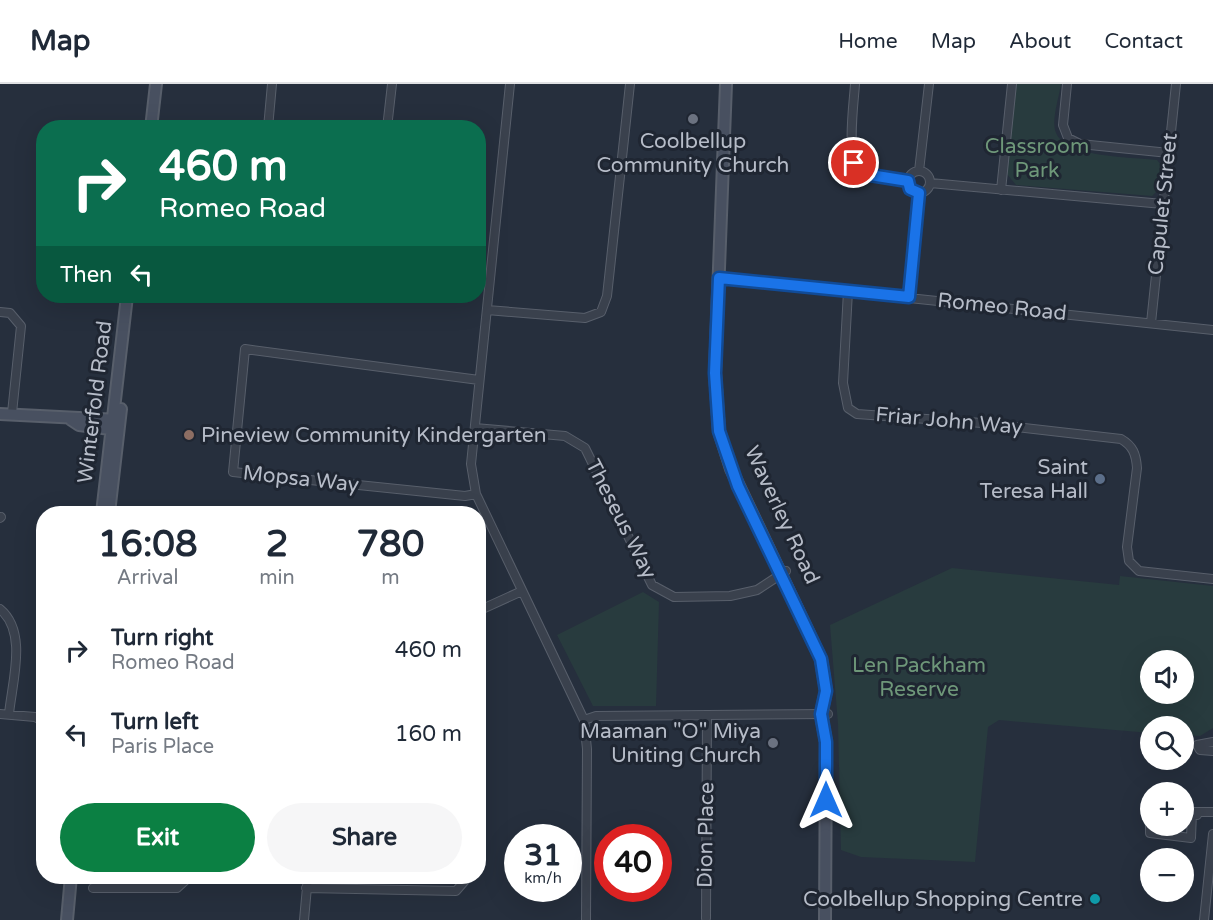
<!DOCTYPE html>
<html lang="en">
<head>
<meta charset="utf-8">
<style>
  :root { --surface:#fff; --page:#f6f6f7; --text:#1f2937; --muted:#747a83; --line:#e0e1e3; --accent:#0b8043 }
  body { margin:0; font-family:"Varela Round",sans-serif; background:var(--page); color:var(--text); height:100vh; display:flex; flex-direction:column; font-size:22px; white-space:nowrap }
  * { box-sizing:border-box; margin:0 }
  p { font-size:20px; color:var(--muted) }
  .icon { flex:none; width:33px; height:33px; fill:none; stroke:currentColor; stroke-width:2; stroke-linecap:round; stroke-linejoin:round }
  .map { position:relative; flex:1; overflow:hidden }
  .side { position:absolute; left:36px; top:422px; width:450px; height:378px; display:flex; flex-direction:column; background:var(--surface); border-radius:24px; box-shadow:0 6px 24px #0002 }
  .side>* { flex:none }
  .top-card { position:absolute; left:36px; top:36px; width:450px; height:183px; border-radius:24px; box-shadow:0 6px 24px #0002; background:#0b6e4f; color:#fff; overflow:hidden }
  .buttons { position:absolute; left:1140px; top:566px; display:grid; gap:12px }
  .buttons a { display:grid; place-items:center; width:54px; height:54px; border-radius:50%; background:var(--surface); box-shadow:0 6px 24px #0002; font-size:30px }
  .speed { position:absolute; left:504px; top:740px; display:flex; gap:12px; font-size:30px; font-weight:700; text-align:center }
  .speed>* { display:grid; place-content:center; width:78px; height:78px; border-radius:50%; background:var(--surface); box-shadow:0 6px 24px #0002; line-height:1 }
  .speed small { font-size:15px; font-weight:400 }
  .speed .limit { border:9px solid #d22; background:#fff; color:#111 }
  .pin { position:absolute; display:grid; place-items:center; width:51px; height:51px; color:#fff; margin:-26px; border:3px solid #fff; border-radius:50%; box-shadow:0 2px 6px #0007 }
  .me { position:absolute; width:66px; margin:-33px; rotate:0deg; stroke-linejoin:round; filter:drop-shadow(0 0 4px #0008) }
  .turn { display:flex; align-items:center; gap:21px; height:126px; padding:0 24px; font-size:27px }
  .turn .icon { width:78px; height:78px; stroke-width:2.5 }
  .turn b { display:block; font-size:42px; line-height:51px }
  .then { display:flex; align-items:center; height:57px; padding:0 24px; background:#0003; gap:12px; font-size:22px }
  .eta { display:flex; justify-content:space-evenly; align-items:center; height:102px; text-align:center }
  .eta b { font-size:36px; font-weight:800; line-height:42px }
  .button { display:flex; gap:12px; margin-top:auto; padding:12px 24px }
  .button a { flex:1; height:69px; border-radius:36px; background:var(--accent); color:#fff; font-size:24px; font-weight:800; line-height:69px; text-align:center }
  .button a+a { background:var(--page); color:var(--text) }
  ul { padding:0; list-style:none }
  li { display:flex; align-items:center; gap:18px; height:84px; padding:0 24px }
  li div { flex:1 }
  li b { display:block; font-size:22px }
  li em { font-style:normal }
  header { display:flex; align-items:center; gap:36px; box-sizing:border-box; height:84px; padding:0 30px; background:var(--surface); border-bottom:2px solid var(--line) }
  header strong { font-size:28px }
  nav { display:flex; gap:33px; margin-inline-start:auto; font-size:21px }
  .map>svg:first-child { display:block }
  .green { fill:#283b3e; fill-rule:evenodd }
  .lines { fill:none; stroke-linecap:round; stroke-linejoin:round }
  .street-casing { stroke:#585f6b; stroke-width:10 }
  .secondary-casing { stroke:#585f6b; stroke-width:14 }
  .street { stroke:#3a414d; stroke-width:8 }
  .secondary { stroke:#485060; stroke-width:10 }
  .route-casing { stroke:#114b97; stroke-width:15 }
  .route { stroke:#1a73e8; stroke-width:10 }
  .worship-dot { fill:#6b7280; stroke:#1f2632; stroke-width:2 }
  .education-dot { fill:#8d6e63; stroke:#1f2632; stroke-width:2 }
  .service-dot { fill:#5c6f8a; stroke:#1f2632; stroke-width:2 }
  .culture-dot { fill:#0f9aa8; stroke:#1f2632; stroke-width:2 }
  .labels { text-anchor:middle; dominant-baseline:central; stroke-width:6; stroke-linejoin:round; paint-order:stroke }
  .poi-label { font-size:21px; fill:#b6bcc8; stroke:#1f2632; text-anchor:end }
  .park-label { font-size:21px; fill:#6e9779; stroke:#1f2632 }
  .street-label { font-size:21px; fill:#b6bcc8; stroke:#1f2632 }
</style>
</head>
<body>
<header>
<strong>Map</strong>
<nav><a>Home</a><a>Map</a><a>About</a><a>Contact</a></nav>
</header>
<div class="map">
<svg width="1213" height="836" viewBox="0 0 1213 836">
  <rect width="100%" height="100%" fill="#262f3d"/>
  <path class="green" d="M1016,0H1061C1059,13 1052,34 1055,46C1062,74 1131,73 1157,76L1161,81L1157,107L1152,112L1016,101L1007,90Z
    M952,484L1119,501L1120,492L1213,502V644L1200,652L1184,651V642H1150V649L999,636L988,643L975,778L861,773L841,766L838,640L830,541ZM1150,576H1184V609H1150Z
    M643,508L659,518L656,622H593L557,551Z"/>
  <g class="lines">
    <g class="street-casing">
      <path id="street" d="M510,0L471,380L476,410L584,636L587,665L586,836
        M855,0C854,18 845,79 861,89C872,96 895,95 908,97
        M1067,0L1063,41L1068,54L1080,60L1169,69
        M268,44L272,0
        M387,44L392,0
        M908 98a11 11 0 1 1 22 0a11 11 0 1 1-22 0Z
        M919,87L929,0
        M930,99L1163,120
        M1001,106L1012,0
        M719,194L1213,246
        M848,207L843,299L848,324L857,330L982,339L1121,355C1133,362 1136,370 1137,384L1127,463L1129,477L1139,487L1213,495
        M909,213L919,109
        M487,226L585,234L601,228L607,212L630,0
        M0,228L10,229L21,242L12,329
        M1151,239L1176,0
        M475,344L565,352L585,364L652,501L674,513L730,512L757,506L786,487
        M476,410L465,412L233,388L245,265L479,296
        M0,434L1,433
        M0,525C28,548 12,598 9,630
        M478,527L522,507
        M0,630L35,633L44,638
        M584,636L596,632L828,630
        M1197,661L1200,666L1213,667
        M1197,661L1213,658
        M1184,732L1197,731
        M1150,736V749L1191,754L1192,728H1213
        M93,804H177L190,792
        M306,804L456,807L469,792
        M706,834L707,631
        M304,836L308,792
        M1204,836L1213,750"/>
    </g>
    <g class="secondary-casing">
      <path id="secondary" d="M726,0L715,289L719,347L731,385L821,575L826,607L821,630L826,658L825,836
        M151,44L156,0
        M0,330L119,336
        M70,335L79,341L118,346
        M102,429L127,212
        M109,429L121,325
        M67,836L71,792"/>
    </g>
    <use href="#street" class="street"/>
    <use href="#secondary" class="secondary"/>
  </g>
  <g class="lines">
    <g class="route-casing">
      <path id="route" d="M826,716V658L821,630L826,607L821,575L738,402L719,347L715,289L719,194L909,213L919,109L910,105L908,97L864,90L854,79"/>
    </g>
    <use href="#route" class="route"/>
  </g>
  <g class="worship-dot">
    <circle cx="693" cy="35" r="6"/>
    <circle cx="773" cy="659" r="6"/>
  </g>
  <circle class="education-dot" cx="189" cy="351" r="6"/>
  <circle class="service-dot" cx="1100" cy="395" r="6"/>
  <circle class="culture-dot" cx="1095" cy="815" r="6"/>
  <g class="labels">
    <g class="poi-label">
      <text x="693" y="57" text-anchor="middle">Coolbellup<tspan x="693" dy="24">Community Church</tspan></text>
      <text x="201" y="351" text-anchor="start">Pineview Community Kindergarten</text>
      <text x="1088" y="383">Saint<tspan x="1088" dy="24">Teresa Hall</tspan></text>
      <text x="761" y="647">Maaman "O" Miya<tspan x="761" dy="24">Uniting Church</tspan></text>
      <text x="1083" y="815">Coolbellup Shopping Centre</text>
    </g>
    <g class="park-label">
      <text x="1037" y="62">Classroom<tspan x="1037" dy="24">Park</tspan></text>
      <text x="919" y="581">Len Packham<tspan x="919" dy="24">Reserve</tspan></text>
    </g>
    <g class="street-label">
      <text transform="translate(1163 120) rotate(-84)">Capulet Street</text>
      <text transform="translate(1002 223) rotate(6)">Romeo Road</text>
      <text transform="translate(95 318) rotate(-83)">Winterfold Road</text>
      <text transform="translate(949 337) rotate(5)">Friar John Way</text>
      <text transform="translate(301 395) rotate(6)">Mopsa Way</text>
      <text transform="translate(782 431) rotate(65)">Waverley Road</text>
      <text transform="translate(621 435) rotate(63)">Theseus Way</text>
      <text transform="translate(706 751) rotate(-89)">Dion Place</text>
    </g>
  </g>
</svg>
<div class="buttons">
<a><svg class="icon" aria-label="sound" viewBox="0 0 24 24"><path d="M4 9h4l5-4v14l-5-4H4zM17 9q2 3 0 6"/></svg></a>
<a><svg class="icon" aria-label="search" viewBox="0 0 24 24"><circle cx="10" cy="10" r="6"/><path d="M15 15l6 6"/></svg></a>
<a>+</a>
<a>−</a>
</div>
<div class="speed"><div>31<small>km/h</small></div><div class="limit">40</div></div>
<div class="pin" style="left:854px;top:79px;background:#d93025"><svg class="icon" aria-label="arrive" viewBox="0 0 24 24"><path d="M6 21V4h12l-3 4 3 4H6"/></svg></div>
<svg class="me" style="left:826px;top:716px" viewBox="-20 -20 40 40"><path d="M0-17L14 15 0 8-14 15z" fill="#1a73e8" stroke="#fff" stroke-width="4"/></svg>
<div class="top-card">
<div class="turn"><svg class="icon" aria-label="right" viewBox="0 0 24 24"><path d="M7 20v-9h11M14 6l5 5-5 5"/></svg><div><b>460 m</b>Romeo Road</div></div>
<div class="then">Then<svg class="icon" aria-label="left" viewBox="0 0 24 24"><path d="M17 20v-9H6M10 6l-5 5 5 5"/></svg></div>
</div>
<section class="side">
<div class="eta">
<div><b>16:08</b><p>Arrival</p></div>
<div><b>2</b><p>min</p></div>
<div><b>780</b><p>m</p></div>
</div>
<ul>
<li><svg class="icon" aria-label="right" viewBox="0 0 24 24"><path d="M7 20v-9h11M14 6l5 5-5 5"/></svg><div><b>Turn right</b><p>Romeo Road</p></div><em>460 m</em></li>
<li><svg class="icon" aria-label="left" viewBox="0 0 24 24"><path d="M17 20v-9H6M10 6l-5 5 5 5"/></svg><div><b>Turn left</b><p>Paris Place</p></div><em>160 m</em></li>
</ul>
<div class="button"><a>Exit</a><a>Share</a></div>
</section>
</div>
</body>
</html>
